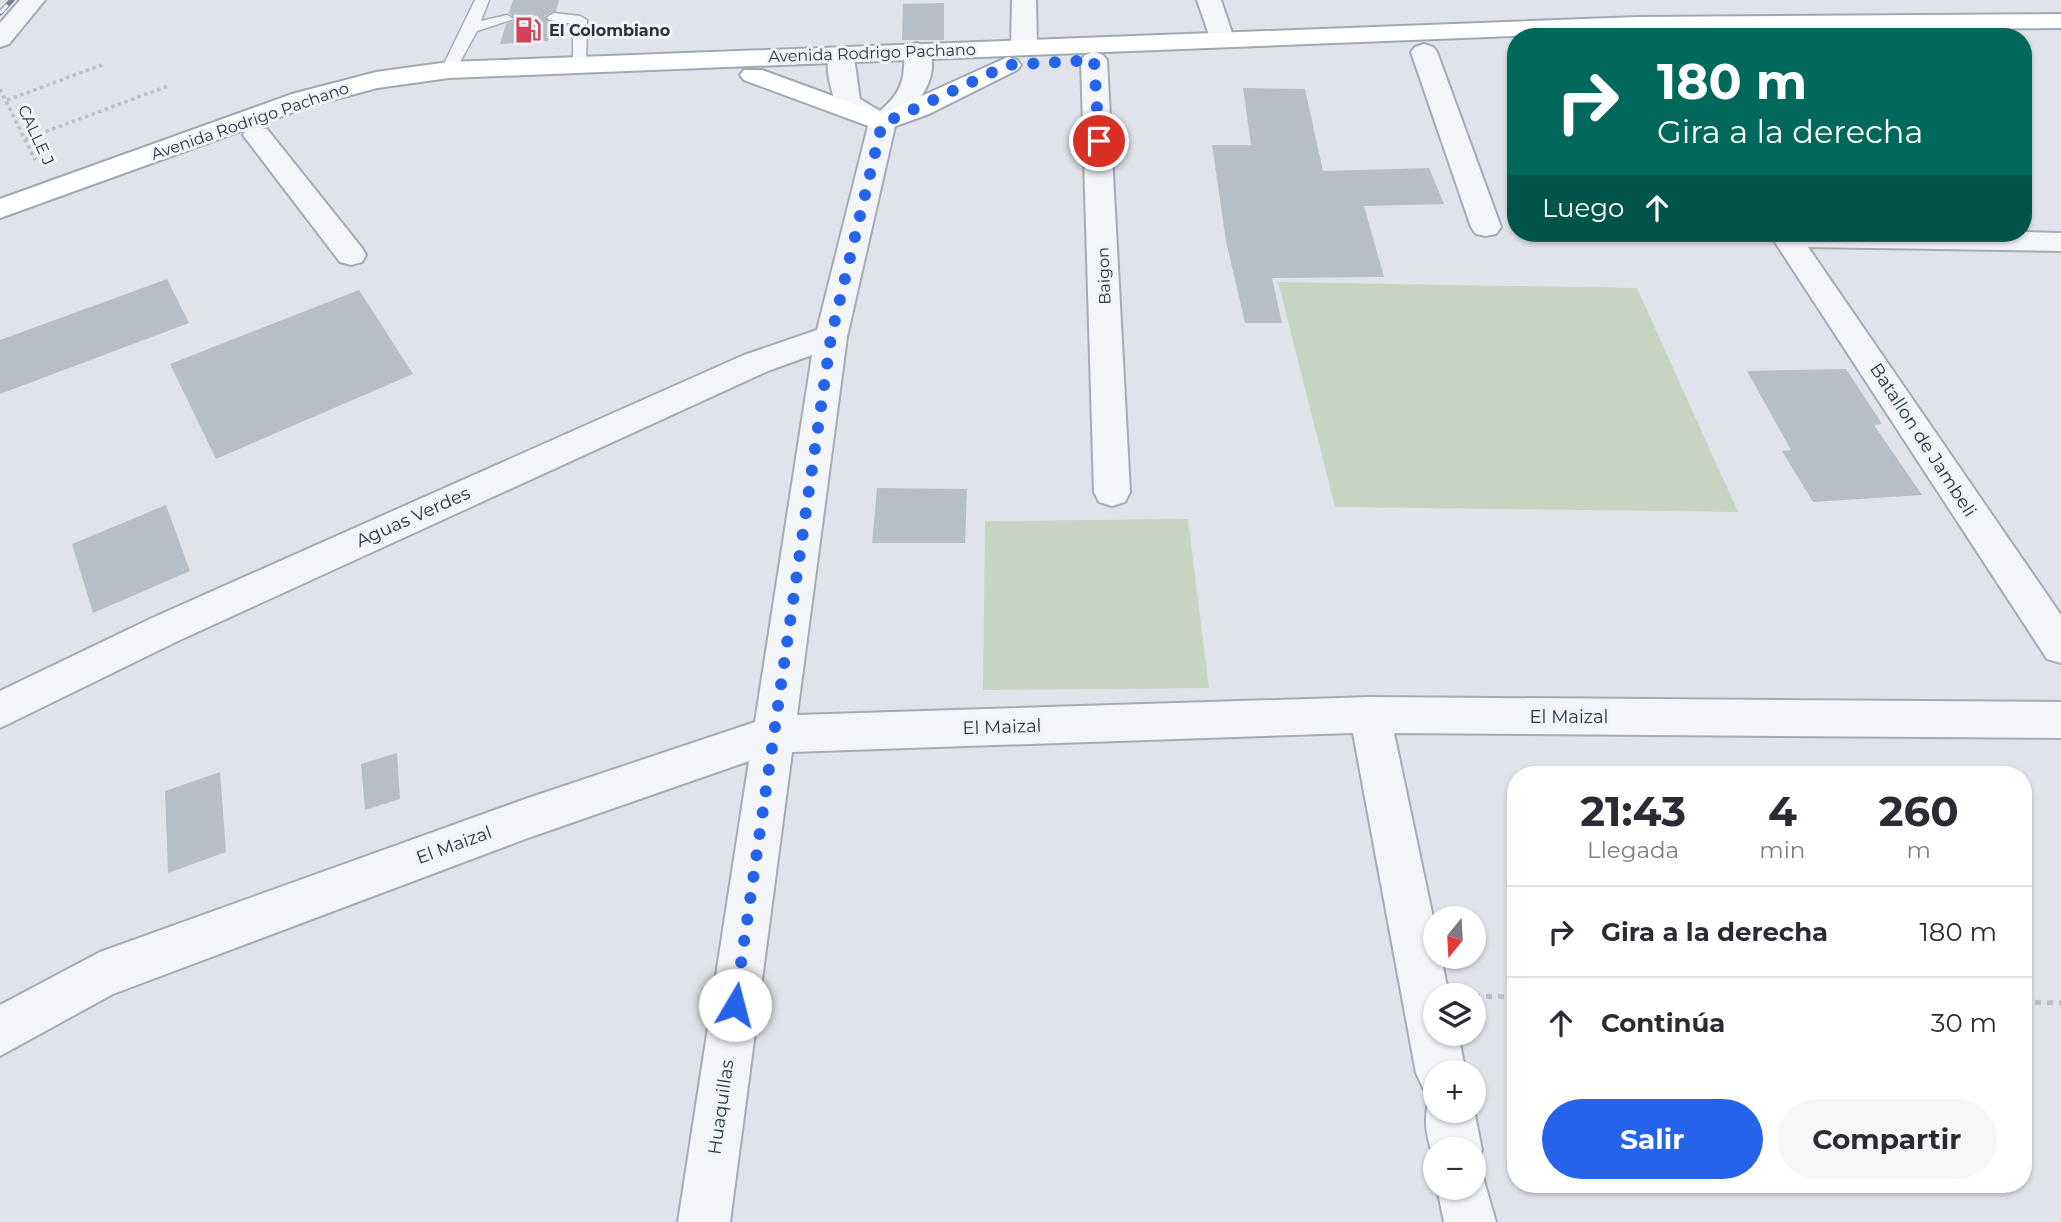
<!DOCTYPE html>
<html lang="es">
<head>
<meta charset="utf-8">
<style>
  :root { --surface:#fff; --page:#f7f7f7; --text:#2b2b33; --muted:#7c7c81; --line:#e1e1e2; --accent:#2563eb }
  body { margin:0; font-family:Montserrat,sans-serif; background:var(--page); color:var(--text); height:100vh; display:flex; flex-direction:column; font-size:26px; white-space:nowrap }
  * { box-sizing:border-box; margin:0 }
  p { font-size:23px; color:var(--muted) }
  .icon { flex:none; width:38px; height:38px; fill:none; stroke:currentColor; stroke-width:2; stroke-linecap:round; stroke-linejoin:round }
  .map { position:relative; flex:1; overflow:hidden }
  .drawer { position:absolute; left:1507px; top:766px; width:525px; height:427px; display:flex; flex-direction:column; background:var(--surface); border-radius:28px; box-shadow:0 2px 5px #0004 }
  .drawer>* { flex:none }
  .guide { position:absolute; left:1507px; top:28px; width:525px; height:214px; border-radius:28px; box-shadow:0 2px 5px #0004; background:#00695c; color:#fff; overflow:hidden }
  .needle { width:46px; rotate:198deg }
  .controls { position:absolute; left:1423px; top:906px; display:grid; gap:14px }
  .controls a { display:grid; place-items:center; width:63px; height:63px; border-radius:50%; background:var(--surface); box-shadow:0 2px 5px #0004; font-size:35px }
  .pin { position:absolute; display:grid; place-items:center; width:60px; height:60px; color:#fff; margin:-30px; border:4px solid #fff; border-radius:50%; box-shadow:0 2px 7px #0007 }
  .me { position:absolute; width:77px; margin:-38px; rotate:8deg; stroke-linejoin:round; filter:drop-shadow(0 0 5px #0008) }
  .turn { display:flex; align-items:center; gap:24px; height:147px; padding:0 35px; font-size:32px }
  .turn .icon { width:91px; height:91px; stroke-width:2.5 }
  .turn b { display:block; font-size:49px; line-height:60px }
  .then { display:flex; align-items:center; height:66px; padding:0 35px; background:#0003; gap:14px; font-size:26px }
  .eta { display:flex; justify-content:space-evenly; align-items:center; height:119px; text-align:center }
  .eta b { font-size:42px; font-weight:700; line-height:49px }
  .cta { display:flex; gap:14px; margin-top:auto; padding:14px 35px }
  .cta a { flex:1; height:80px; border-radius:42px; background:var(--accent); color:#fff; font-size:28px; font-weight:700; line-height:80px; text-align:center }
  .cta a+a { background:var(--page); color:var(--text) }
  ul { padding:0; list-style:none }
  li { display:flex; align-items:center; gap:21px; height:91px; padding:0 35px; border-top:2px solid var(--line) }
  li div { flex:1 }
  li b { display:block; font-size:26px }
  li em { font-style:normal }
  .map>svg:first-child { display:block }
  .green { fill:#c7d4c1 }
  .building { fill:#b8bec7 }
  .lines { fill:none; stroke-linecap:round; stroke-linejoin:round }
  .lane-casing { stroke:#a5abb4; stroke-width:3 }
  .street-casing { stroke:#a5abb4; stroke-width:4 }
  .primary-casing { stroke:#9fa9b6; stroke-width:4 }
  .path-far1 { stroke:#babfc5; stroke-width:3.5; stroke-dasharray:3.5 3.5; stroke-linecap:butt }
  .path { stroke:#babfc5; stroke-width:5; stroke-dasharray:6 6; stroke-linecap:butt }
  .lane { fill:#f3f5f8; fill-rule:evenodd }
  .street { fill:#f3f5f8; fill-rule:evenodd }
  .primary { fill:#fff; fill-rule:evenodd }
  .rail-casing { stroke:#798494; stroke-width:5 }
  .rail { stroke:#f0f3f7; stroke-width:3.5; stroke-dasharray:11; stroke-linecap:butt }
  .route { stroke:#2563eb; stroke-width:12; stroke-dasharray:0 21.6 }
  .labels { text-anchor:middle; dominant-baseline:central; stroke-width:6; stroke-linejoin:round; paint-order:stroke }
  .far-poi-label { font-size:16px; font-weight:bold; fill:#283342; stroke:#f0f3f7; text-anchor:start }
  .far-street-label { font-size:16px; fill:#283342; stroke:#f0f3f7 }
  .street-label { font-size:18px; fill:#283342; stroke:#f0f3f7 }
</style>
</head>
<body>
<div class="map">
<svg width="2061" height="1222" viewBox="0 0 2061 1222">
  <rect width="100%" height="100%" fill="#e0e4ea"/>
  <path class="green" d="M1278,282L1637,288L1738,512L1335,507Z
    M1188,519L1209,688L983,690L985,521Z"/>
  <path class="building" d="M513,0H559L556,11L544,16L553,23L548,41L500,44L506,24L516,20L509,13Z
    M944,3V40H902L903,4Z
    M1243,88L1305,89L1323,171L1429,168L1444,204L1364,206L1384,277L1272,278L1282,323H1245L1226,241L1212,145H1251Z
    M167,279L189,323L0,394V340Z
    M359,290L413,374L216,459L170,364Z
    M1846,369L1882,424L1874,425L1922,495L1813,502L1782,451L1791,450L1747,371Z
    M877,488L967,489L965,543H872Z
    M166,505L190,571L93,613L72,544Z
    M397,753L400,799L365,810L361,764Z
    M220,772L226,852L168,873L165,791Z"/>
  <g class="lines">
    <g class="lane-casing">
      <path id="lane" d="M475,0H489L481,21L507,15L514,19L477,31L454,73H444L441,70Z
        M554,13L580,16L587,20L586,67H576L573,64V24L549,20L547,17Z"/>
    </g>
    <g class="street-casing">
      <path id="street" d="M20,0H45L9,44L0,47V23Z
        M1012,0H1036L1037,47L1033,52H1015L1011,47Z
        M1197,0H1221L1234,39L1230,44H1212Z
        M1638,17L1647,19L1660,37H1635L1626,24L1629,19Z
        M917,43L926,46C945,74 915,108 895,126L847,337L797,715L1370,697L2061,702V738L1394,733L1435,927V957H1441L1449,996H1435V1034H1458L1466,1073H1435V1111L1474,1110L1482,1150L1475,1167L1481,1170L1496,1222H1444L1437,1188H1474V1150H1435V1161C1426,1139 1422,1116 1431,1094L1424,1090L1416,1073L1353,733L792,752L730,1222H678L749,761L528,838L113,994L0,1056V1005L100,952L528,798L755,722L812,355L768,371L180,640L0,728V691L152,618L744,355L817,330L868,126L835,103C831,86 822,64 833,49H851C855,55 858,88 860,99L880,111C895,98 903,87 904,67C905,59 903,53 908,46Z
        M1424,44L1433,47L1437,52L1501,227L1496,234L1486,236L1476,234L1471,227L1411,52L1415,47Z
        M1094,52L1103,55L1107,60L1130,492L1125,502L1112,506L1099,502L1094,492L1081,60L1085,55Z
        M257,127L267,129L362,248L366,255L362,262L351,265L340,262L243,135L247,129Z
        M2023,232L2061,233V251L1808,247L2061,615V663L2047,659L1769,233Z"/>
    </g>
    <g class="primary-casing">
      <path id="primary" d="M2061,14V28L1638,31L449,78L377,88L310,106L0,218V199L292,94L376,72L449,62L1638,17Z
        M1008,57L1017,60L1021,65L1017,70L929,114L882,131L744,80L740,75L744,70H762L882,114Z"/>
    </g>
    <path class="path-far1" d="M0,89L35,160
      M7,100L102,65
      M26,139L168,86"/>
    <path class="path" d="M1474,996L1516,997
      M2023,1002L2061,1003"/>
    <use href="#lane" class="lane"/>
    <use href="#street" class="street"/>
    <use href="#primary" class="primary"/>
    <g class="rail-casing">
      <path id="rail" d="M0,13L12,0"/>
    </g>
    <use href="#rail" class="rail"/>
  </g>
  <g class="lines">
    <path class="route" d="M735,1005L831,337L882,124L1008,65L1094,60L1099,141"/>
  </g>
  <defs>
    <g id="fuel-bare" transform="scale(2.1)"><path d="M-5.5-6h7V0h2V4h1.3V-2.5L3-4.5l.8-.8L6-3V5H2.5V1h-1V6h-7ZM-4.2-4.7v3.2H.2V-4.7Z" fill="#d2425d" stroke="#f0f3f7" stroke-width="2.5" paint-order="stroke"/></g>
  </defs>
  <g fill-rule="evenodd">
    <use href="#fuel-bare" x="528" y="30"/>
  </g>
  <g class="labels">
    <g class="far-poi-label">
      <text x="549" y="30">El Colombiano</text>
    </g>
    <g class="far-street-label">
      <text transform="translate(872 53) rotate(-2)">Avenida Rodrigo Pachano</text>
      <text transform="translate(250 121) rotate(-19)">Avenida Rodrigo Pachano</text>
      <text transform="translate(36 135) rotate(65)">CALLE J</text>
      <text transform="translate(1104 276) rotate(-92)">Baigon</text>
    </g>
    <g class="street-label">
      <text transform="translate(1923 440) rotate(57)">Batallon de Jambeli</text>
      <text transform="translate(413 517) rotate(-24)">Aguas Verdes</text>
      <text x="1569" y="717">El Maizal</text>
      <text transform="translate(1002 727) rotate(-2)">El Maizal</text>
      <text transform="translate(454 845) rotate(-20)">El Maizal</text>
      <text transform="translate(721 1107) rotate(-82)">Huaquillas</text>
    </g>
  </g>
</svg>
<div class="controls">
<a><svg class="needle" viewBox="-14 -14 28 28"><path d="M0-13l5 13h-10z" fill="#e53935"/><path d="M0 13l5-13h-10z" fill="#7c7c81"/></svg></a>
<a><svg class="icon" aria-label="layers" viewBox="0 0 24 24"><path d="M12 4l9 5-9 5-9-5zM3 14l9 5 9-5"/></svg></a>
<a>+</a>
<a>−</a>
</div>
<div class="pin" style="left:1099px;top:141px;background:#d93025"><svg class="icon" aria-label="arrive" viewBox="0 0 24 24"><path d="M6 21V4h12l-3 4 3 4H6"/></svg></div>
<svg class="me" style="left:735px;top:1005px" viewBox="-20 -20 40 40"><circle r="19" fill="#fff"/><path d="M0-13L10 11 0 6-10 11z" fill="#2563eb"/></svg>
<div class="guide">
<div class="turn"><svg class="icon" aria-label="right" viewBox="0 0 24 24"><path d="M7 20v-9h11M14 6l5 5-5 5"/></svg><div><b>180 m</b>Gira a la derecha</div></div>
<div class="then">Luego<svg class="icon" aria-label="ahead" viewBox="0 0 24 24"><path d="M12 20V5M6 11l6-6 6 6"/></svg></div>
</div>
<section class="drawer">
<div class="eta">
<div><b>21:43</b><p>Llegada</p></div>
<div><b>4</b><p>min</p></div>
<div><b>260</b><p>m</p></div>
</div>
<ul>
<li><svg class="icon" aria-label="right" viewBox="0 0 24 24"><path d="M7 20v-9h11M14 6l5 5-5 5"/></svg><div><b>Gira a la derecha</b></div><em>180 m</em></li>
<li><svg class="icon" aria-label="ahead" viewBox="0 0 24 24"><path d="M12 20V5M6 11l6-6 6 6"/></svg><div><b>Continúa</b></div><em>30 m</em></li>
</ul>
<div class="cta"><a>Salir</a><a>Compartir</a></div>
</section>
</div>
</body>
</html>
